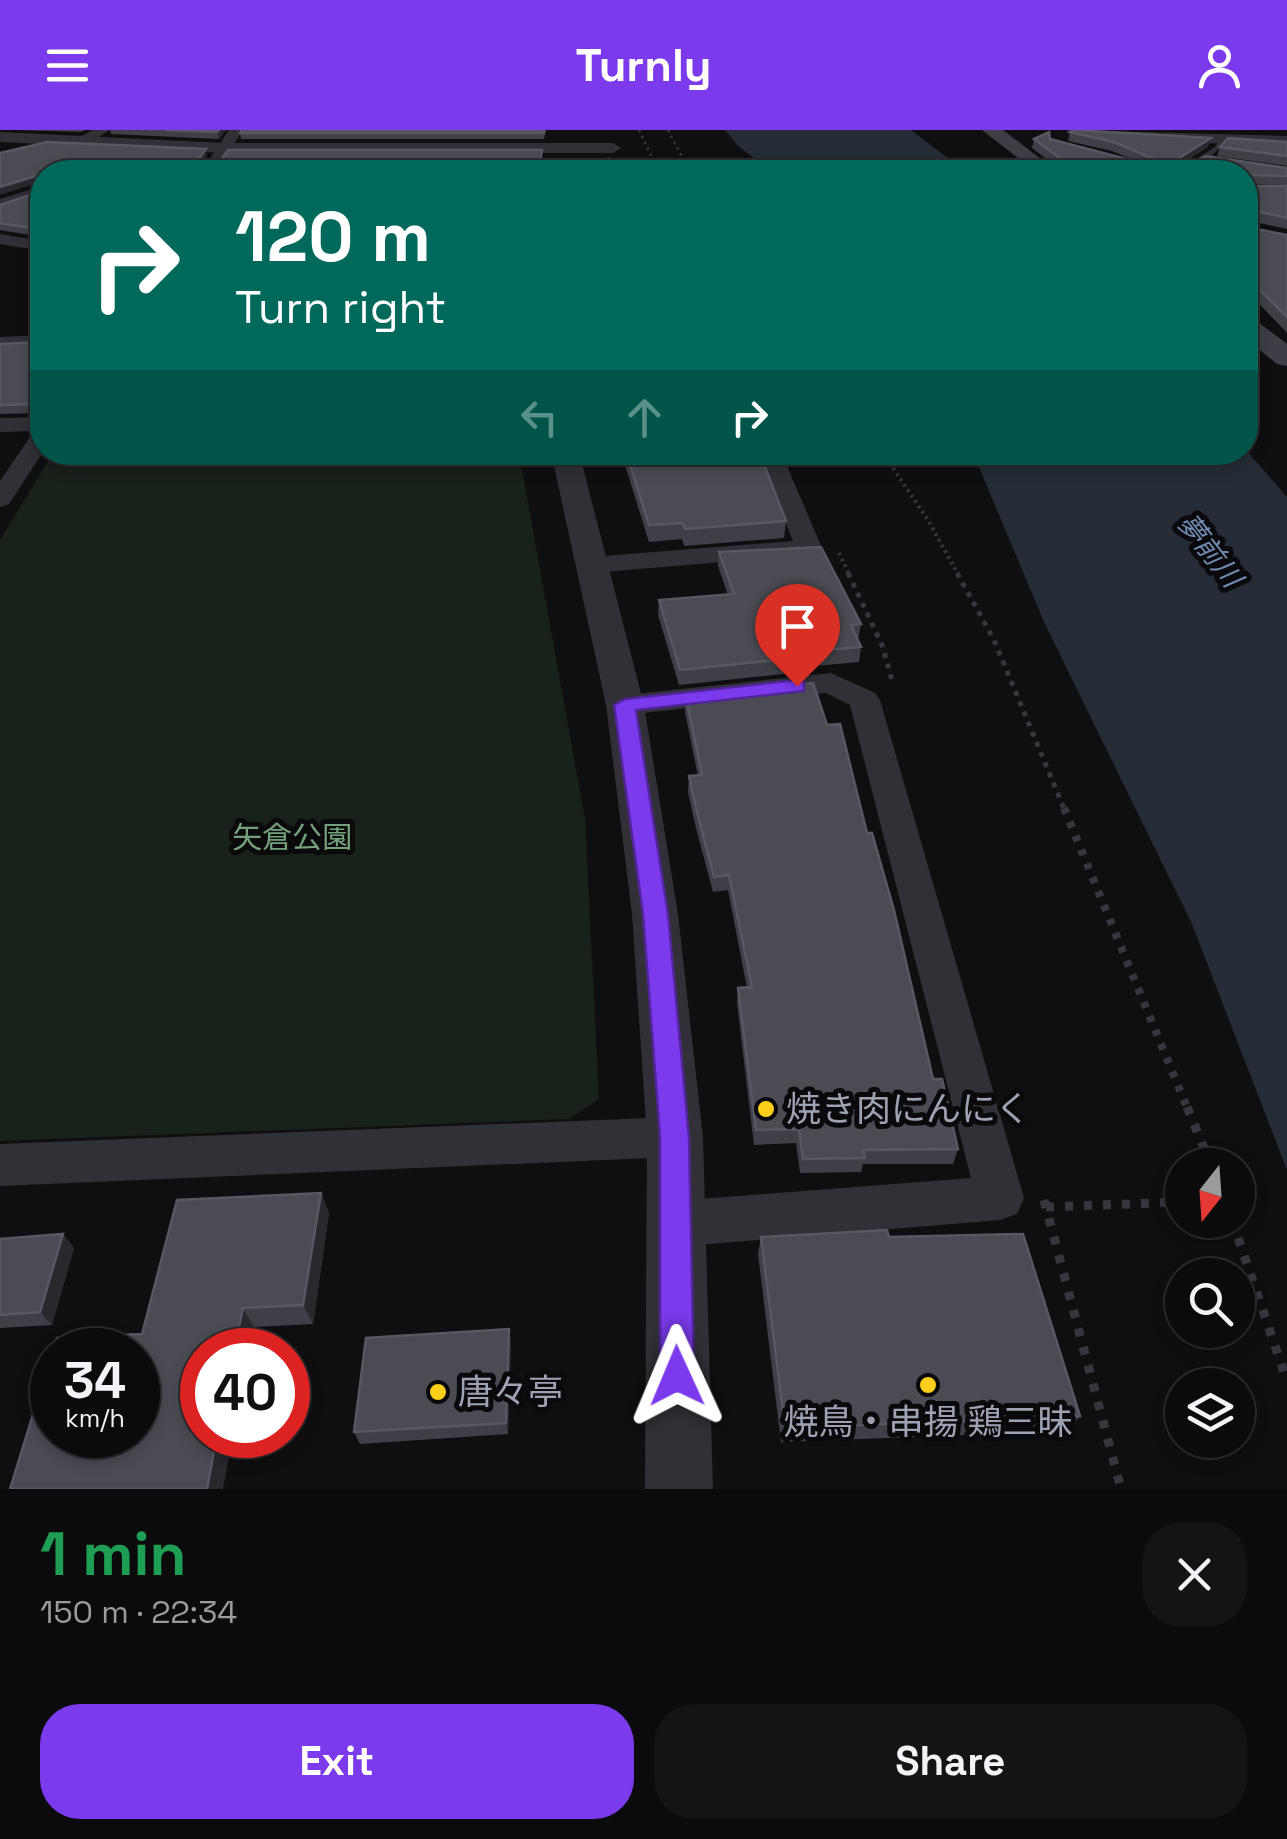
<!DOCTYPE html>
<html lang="en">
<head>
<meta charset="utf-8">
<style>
  :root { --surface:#0b0b0d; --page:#141416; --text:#f1f3f6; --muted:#9a9b9d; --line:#2b2b2e; --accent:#7c3aed }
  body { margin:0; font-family:"Space Grotesk","Noto Sans JP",sans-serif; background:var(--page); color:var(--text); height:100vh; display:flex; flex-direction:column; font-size:38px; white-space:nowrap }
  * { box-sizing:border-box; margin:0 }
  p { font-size:32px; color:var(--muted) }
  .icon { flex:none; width:55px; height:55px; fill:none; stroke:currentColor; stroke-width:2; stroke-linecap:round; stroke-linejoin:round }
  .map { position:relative; height:1359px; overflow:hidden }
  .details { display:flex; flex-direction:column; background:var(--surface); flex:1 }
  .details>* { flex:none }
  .guide { position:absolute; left:30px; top:30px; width:1228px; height:305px; border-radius:40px; box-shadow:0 5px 15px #0003,0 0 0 2px var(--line); background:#00695c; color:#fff; overflow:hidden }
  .needle { width:65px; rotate:197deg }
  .buttons { position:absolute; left:1165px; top:1018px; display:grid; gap:20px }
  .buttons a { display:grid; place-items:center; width:90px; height:90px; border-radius:50%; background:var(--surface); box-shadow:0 5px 15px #0003,0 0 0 2px var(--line); font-size:50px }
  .speed { position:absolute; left:30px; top:1198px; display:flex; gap:20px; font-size:50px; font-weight:700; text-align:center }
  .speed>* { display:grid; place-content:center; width:130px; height:130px; border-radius:50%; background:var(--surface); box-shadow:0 5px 15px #0003,0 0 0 2px var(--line); line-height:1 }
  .speed small { font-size:25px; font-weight:400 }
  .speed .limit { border:15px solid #d22; background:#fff; color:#111 }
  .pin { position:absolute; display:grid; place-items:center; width:85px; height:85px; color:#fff; margin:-102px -42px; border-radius:50% 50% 50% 0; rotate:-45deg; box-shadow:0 0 10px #0007 }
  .pin .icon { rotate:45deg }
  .me { position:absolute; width:110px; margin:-55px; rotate:359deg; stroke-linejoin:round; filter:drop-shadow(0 0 8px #0008) }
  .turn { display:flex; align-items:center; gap:35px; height:210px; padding:0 40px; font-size:45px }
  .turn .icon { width:130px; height:130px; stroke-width:2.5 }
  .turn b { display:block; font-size:70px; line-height:85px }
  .lanes { display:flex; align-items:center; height:95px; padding:0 40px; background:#0003; justify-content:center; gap:50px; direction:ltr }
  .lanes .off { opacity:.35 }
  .round { display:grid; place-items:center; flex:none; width:105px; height:105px; border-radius:40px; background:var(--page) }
  .overview { display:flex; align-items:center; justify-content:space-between; height:170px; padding:0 40px }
  h1 { font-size:60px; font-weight:700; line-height:75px; color:#1e9e55 }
  .cta { display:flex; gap:20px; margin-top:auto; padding:20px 40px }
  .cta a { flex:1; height:115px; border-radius:40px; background:var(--accent); color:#fff; font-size:40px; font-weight:700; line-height:115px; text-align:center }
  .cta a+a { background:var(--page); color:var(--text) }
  header { display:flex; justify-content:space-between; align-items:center; height:130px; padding:0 40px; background:var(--accent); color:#fff; font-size:45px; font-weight:700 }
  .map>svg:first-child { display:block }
  .green { fill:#19211b }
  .water { fill:#252c35 }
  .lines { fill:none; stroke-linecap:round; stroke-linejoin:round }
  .path-far4 { stroke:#36373d; stroke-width:2.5; stroke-dasharray:2.5 4; stroke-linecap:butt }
  .path-far3 { stroke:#36373d; stroke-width:4; stroke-dasharray:2.5 4; stroke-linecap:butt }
  .path-far2 { stroke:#36373d; stroke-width:5; stroke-dasharray:5 6; stroke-linecap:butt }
  .path-far1 { stroke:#36373d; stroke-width:8; stroke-dasharray:6 9; stroke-linecap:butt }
  .path { stroke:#36373d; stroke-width:9; stroke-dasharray:8 11; stroke-linecap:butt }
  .service { fill:#303036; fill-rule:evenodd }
  .minor { fill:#303036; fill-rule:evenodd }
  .tertiary { fill:#303036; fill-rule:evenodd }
  .secondary { fill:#3e3f46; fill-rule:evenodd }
  .wall { fill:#3f4047 }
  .shaded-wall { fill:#28282d }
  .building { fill:#4a4b53; stroke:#575862; stroke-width:2.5 }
  .route { fill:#7c3aed; stroke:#51269a; stroke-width:2.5 }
  .poi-dot { fill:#ffce19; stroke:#0a0a0c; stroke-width:4 }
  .labels { text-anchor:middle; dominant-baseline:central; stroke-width:10; stroke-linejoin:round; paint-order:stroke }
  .far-water-label { font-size:28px; font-style:italic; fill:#718cb3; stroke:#0a0a0c }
  .park-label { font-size:30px; fill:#73a17b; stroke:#0a0a0c }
  .near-poi-label { font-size:35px; fill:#9fa2b3; stroke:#0a0a0c; text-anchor:start }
</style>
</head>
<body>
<header><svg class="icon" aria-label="menu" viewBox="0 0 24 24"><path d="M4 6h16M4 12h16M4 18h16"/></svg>Turnly<svg class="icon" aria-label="person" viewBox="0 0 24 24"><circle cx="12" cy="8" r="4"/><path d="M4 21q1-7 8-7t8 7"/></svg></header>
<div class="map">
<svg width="1287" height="1359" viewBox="0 0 1287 1359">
  <rect width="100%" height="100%" fill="#0f0f11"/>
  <path class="green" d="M53,323H519L585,689L599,969L569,989L0,1011V410Z"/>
  <path class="water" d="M725,0H911L966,42H773L738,16Z
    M1245,319L1287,367V1040L1192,794L1044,492L973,323L1245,322Z"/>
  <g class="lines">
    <path class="path-far4" d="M639,0L659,42
      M668,0L690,42"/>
    <path class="path-far3" d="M882,322L928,390L959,446
      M839,423L850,446"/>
    <path class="path-far2" d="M848,443L882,515L892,550
      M957,443L994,510L1065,681"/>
    <path class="path-far1" d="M1064,678L1188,980"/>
    <path class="path" d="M1187,977L1211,1035
      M1044,1070L1121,1359
      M1046,1077L1182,1072
      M1232,1090L1287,1251"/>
    <path class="service" d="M1220,9L1223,11C1218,26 1190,42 1175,42L1215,17Z"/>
    <path class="minor" d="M93,0H110L86,15H76V9Z
      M229,0H243L215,42H201Z
      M1066,0L1287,6V14L1170,13L1073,4Z
      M610,27L617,31L615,34L602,37L596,42H581L592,30Z
      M42,56V66L0,79V69Z
      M0,104L42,111V121L0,114Z
      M42,205V217L0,219V207Z
      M42,287L43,322L9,374L0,377V351L34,301L0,302V288Z
      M757,322H781L822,418L818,424L591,443L577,435L591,427L793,411Z
      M831,543L875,563L880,570L1024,1068L1017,1084L1000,1090L673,1117L656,1110L649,1094L656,1078L673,1071L971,1048L850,575L826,563L625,585L614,582L609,575L614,568L625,565Z
      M675,987L691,993L698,1007L691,1021L675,1027L0,1056V1014Z"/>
    <path class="tertiary" d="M0,2L225,13H613L621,18L613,23H225L0,12Z
      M551,322H579L644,575L678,784L703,1007L713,1359H645L647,1007L632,784L606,575Z"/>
    <path class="secondary" d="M982,0H1003L1058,42H1036Z
      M1245,187L1254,189L1287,214V236L1277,234L1245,208Z"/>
  </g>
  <path class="wall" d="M18,0H85L81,2Z
    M110,0H226L219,9L111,4Z
    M546,0L544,9H241L240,3Z
    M1070,2L1211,8L1208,17L1179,35L1287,38V55L1247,54L1248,56H1287V99L1245,90L1246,97L1287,105V203L1245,159V42H1064L1032,18L1034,9H1050L1138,32L1112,21L1068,11Z
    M1287,12V36L1217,26L1220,17Z
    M42,61V107L0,100V75Z
    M42,209V283L0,284V214L39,212Z
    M621,322H759L786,391L784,408L684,416L682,409L649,412Z
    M719,422L861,494L858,510L861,517L859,532L804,537L803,542L679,555L658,485L659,470L728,465L718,436Z
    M686,567L867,703L933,949L958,1019L953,1034H863L861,1042L800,1043L796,1013L754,1015L737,873L738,858H747L728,760L713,762L695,694L688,662L689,646H698L685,582Z
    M321,1063L329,1083L313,1194L254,1197L250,1220H202Z
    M63,1104L74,1118L52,1195L0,1198V1109Z
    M761,1107H889L1080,1286L1068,1301L781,1312L758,1124Z
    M511,1212L508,1304L360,1314L354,1302Z"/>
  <path class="shaded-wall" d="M219,0H226L219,9L217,2Z
    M1211,8L1208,17L1173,39L1176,30Z
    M206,19L207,26L198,40L196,33Z
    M39,45L41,52L0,65V57Z
    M321,1063L329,1083L313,1194L303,1175Z
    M63,1104L74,1118L52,1195L40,1182Z
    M243,1178L254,1197L250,1220H234Z
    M509,1199L511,1212L508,1304L506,1293Z
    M217,1305H233L223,1359H207Z"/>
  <path class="building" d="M166,0H219L217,2Z
    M242,0H544V3H240Z
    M1074,0L1211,8L1176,30L1175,35L1187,36L1206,26L1287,38V46L1248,45L1245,48V42H1079L1034,9L1049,2L1050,9L1153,36L1154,29L1114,12L1070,2Z
    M1228,8L1287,12V26L1220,17Z
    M47,12L206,19L196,33L199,39L216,37L228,20H542L539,42H42V48L39,45L0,57V23Z
    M1245,50L1248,56H1287V88L1249,79L1245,83Z
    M42,61V100L0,93V75Z
    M1245,88L1246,97L1287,105V187L1248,148H1245Z
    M42,209V274L0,275V214L39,212Z
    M626,322H759L786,391L685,399L682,393L649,395Z
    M821,417L861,494L851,495L861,517L803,522L805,527L680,540L659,470L734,464L719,422Z
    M813,553L827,595L840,594L867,703H872L894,780L933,949H942L958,1019L863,1020L865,1028L803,1029L799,999L756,1000L738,858L752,857L729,745L714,747L696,678L689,646L702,645L686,567Z
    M321,1063L303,1175L243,1178L234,1220H202V1305H217L207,1359H10L52,1223V1305H138V1220H53L57,1208L142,1204L177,1070Z
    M887,1100L889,1107L1023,1104L1080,1286L785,1298L761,1107Z
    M63,1104L40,1182L0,1185V1109Z
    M509,1199L506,1293L354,1302L366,1208Z"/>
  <path class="route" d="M797,550L804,552V561L636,580L668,784L689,1007L694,1246L689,1258L677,1263L665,1258L660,1246V1007L643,784L614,575L625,569Z"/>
  <g class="poi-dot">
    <circle cx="766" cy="979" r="10"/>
    <circle cx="928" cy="1255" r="10"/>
    <circle cx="438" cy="1262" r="10"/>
  </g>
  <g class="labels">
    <g class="far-water-label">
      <text transform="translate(1210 420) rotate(52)">夢前川</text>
    </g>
    <g class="park-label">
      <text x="292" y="707">矢倉公園</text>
    </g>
    <g class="near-poi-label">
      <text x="786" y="979">焼き肉にんにく</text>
      <text x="458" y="1262">唐々亭</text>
      <text x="928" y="1292" text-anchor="middle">焼鳥・串揚 鶏三昧</text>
    </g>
  </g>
</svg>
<div class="buttons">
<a><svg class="needle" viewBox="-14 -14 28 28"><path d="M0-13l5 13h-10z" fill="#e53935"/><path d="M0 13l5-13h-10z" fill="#9a9b9d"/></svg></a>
<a><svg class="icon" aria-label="search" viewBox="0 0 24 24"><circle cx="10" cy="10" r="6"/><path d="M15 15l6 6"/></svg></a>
<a><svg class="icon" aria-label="layers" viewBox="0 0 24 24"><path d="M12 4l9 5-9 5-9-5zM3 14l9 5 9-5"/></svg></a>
</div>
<div class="speed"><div>34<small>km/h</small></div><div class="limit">40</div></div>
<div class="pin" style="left:797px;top:556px;background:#d93025"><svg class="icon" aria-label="arrive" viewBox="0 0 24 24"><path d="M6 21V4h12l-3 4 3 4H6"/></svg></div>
<svg class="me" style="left:677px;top:1246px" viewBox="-20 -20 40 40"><path d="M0-17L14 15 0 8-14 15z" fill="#7c3aed" stroke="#fff" stroke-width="4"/></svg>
<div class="guide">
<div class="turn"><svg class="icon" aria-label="right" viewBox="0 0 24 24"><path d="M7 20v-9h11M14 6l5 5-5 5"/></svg><div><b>120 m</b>Turn right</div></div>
<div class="lanes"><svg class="icon off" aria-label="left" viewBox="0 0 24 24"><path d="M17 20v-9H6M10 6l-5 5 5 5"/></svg><svg class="icon off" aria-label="ahead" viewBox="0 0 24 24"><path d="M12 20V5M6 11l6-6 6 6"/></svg><svg class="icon" aria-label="right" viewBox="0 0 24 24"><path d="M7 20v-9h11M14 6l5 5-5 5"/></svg></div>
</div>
</div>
<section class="details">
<div class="overview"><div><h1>1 min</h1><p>150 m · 22:34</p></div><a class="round"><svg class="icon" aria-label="close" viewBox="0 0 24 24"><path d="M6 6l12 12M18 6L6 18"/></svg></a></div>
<div class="cta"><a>Exit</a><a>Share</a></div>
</section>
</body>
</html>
